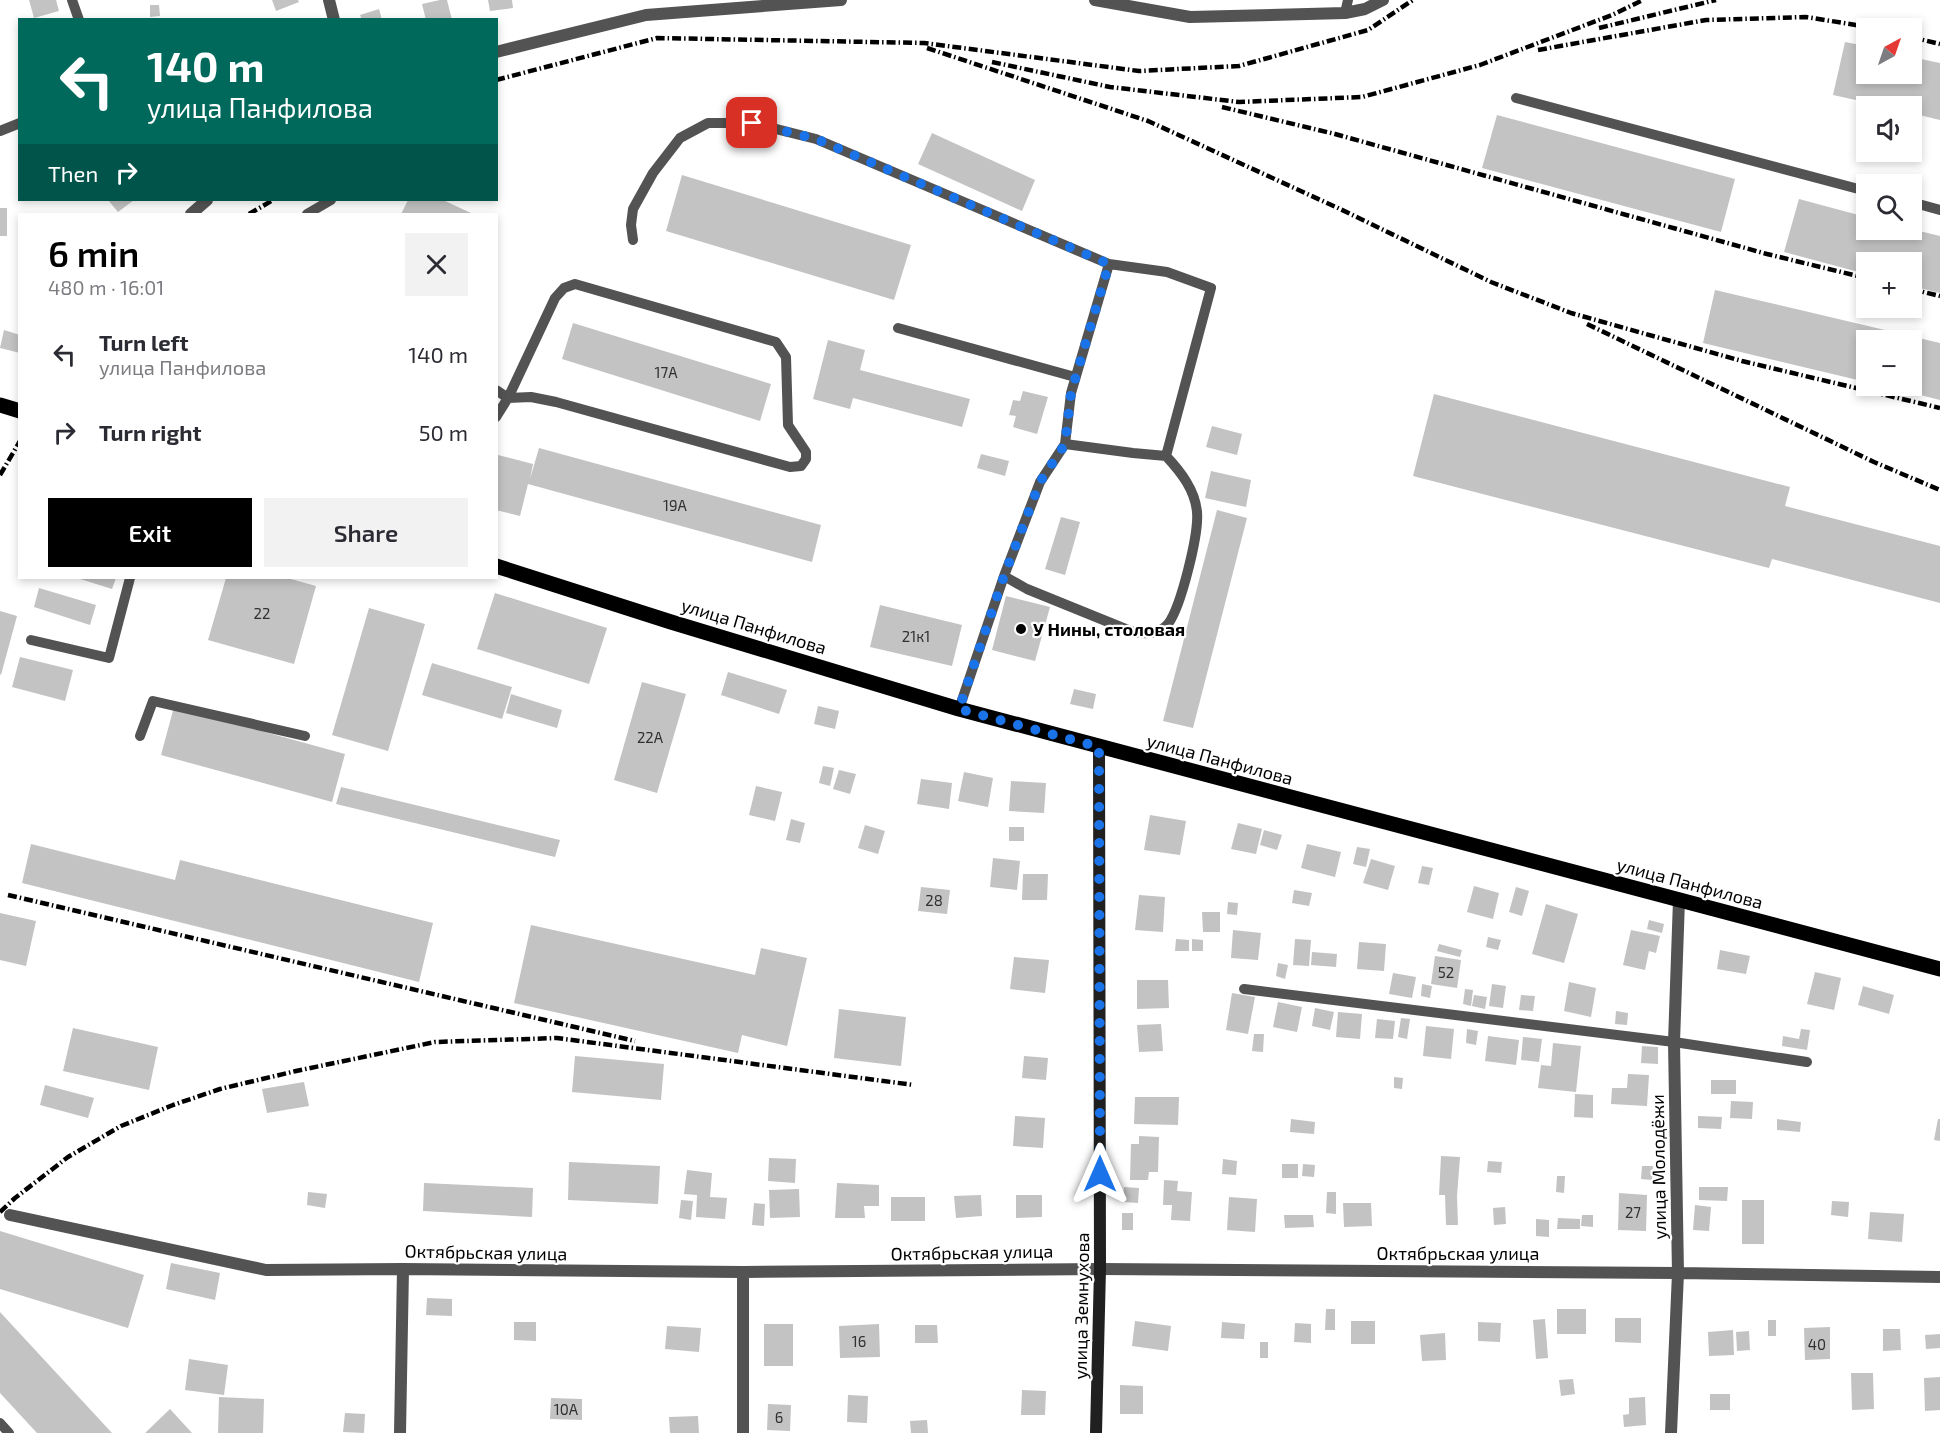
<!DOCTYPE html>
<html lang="en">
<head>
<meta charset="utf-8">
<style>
  :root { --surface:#fff; --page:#f2f2f3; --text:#2b2b33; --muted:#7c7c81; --accent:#000 }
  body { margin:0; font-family:"Exo 2",sans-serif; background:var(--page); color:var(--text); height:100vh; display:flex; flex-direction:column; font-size:22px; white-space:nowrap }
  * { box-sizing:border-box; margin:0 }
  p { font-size:20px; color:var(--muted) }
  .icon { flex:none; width:33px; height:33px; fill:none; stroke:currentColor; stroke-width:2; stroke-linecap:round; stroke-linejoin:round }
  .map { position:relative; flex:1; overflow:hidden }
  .drawer { position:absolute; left:18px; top:213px; width:480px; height:366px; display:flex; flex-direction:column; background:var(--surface); border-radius:0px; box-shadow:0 3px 9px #0003 }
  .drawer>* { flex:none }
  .hud { position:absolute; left:18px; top:18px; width:480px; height:183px; border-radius:0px; box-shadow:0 3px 9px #0003; background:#00695c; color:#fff; overflow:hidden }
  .needle { width:39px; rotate:40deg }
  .fabs { position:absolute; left:1856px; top:18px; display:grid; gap:12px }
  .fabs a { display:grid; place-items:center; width:66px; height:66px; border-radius:0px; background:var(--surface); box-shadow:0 3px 9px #0003; font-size:30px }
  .pin { position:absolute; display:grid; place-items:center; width:51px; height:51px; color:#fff; margin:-26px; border-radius:12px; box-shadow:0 3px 9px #0006 }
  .me { position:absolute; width:66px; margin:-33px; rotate:0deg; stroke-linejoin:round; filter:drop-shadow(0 0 4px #0008) }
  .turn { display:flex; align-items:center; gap:21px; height:126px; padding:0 30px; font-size:27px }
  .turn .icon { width:78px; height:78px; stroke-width:2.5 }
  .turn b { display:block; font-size:42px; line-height:51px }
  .then { display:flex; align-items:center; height:57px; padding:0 30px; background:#0003; gap:12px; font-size:22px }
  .round { display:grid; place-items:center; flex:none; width:63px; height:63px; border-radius:0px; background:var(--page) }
  .overview { display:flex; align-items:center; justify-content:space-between; height:102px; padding:0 30px }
  h1 { font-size:36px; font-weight:600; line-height:45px; color:var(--accent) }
  .cta { display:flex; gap:12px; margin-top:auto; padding:12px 30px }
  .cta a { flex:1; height:69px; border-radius:0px; background:var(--accent); color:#fff; font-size:24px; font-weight:600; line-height:69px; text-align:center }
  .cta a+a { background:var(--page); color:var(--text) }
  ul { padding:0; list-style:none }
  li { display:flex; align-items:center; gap:18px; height:78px; padding:0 30px }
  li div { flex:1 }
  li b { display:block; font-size:22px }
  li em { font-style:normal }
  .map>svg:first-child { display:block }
  .building { fill:#c3c3c3 }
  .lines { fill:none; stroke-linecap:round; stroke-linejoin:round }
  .lane { stroke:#535353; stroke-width:10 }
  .street { stroke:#535353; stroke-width:12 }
  .secondary { stroke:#202020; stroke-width:12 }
  .primary { stroke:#000; stroke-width:15 }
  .rail { stroke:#000; stroke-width:4.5; stroke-dasharray:9 3 1.5 3; stroke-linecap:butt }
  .route { stroke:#1a73e8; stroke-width:10; stroke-dasharray:0 18 }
  .poi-dot { fill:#000; stroke:#fff; stroke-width:2 }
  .labels { text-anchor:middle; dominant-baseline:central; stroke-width:4.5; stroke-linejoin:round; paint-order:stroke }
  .number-label { font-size:15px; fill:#313131 }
  .street-label { font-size:18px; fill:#000; stroke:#fff }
  .poi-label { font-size:18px; font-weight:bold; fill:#000; stroke:#fff; text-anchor:start }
</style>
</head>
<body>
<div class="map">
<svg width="1940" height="1433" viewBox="0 0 1940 1433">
  <rect width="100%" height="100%" fill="#fff"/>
  <path class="building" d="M29,0H56L59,11L34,18Z
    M272,0H298L299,2L276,11Z
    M440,0H447L452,20H426L422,4Z
    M488,0H512L513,8L490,11Z
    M150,5H159L160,16L150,17Z
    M379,9L382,20H362L360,15Z
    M1845,42L1866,46V74H1911V57L1940,63V120L1911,113V106H1883L1833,95Z
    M1497,115L1735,179L1721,232L1482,168Z
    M932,133L1035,180L1022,211L918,164Z
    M682,175L911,245L894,300L666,231Z
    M1799,199L1866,217V230L1911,229L1940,236V293L1911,286V262H1866V274L1784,252Z
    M108,200H134L118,212Z
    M408,200H443L473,214H401Z
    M0,208H7V236H0Z
    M1715,290L1940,343V400L1884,386H1911V340H1866V382L1703,343Z
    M573,323L771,384L760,421L562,359Z
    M4,330L20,335V353L0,348Z
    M828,340L865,350L860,370L970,399L962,427L853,398L850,409L813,399Z
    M1023,391L1048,397L1037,434L1013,427L1016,416L1009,415L1013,400L1020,401Z
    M1434,394L1790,487L1785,506L1940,546V603L1772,559L1769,568L1413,476Z
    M1212,426L1242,434L1237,455L1206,447Z
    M539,448L821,525L812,562L528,484L520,516L496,510L498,455L533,464L530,479Z
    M981,454L1009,461L1005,476L977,468Z
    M1211,471L1251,480L1246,507L1205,498Z
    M1217,510L1247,518L1193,728L1163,721Z
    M1061,517L1080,522L1065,575L1045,569Z
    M77,578H116L112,589Z
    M226,578H287L316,586L294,664L208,640Z
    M39,588L96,605L90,625L34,607Z
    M495,593L607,628L589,684L477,649Z
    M1006,596L1050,607L1035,661L992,650Z
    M880,605L962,625L952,666L870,647Z
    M369,608L425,624L388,751L332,735Z
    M0,611L17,616L1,675L0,674Z
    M20,657L73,670L65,701L12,687Z
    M432,663L512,687L502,719L422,695Z
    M728,672L787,690L779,714L721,695Z
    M642,682L686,694L657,793L614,780Z
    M1074,689L1096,694L1093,709L1070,704Z
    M511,694L562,710L557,728L506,713Z
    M818,706L839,711L835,729L814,724Z
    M174,707L345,754L332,802L161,755Z
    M823,766L834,768L830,786L819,783Z
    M839,770L856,774L850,794L833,789Z
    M964,772L993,778L988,807L958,801Z
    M921,779L952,783L949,809L917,804Z
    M1011,781L1046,783L1044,813L1009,811Z
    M756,786L782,792L775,821L749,815Z
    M341,787L560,840L555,857L336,804Z
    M1150,815L1186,821L1180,855L1144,850Z
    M791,819L805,823L800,843L786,840Z
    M1238,823L1262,829L1256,854L1231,849Z
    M865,825L885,831L878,854L858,848Z
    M1009,827H1024V841H1009Z
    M1264,830L1282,835L1277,850L1260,845Z
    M31,844L175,880L180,860L433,923L419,982L22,883Z
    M1307,844L1341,852L1335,877L1301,868Z
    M1357,847L1370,849L1366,867L1353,864Z
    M993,858L1020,861L1017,890L990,887Z
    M1371,859L1395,866L1388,890L1363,883Z
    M1422,866L1433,868L1429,885L1418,883Z
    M1023,874H1048L1047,900H1022Z
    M1474,886L1499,893L1493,919L1467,912Z
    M921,887L950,890L947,914L918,911Z
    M1516,887L1529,891L1522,916L1509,912Z
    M1294,890L1312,893L1309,906L1292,903Z
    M1139,895L1165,897L1163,932L1135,930Z
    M1228,902L1238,903L1237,915L1227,914Z
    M1546,904L1578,914L1564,963L1532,954Z
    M1202,912H1220V932H1203Z
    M0,913L36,921L26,966L0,960Z
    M1649,920L1664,924L1662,933L1647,929Z
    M531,925L755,975L761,948L807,958L787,1046L742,1035L738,1053L514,1003Z
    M1233,930L1261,933L1258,960L1231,958Z
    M1631,930L1660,936L1656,953L1649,951L1645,970L1623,965Z
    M1488,937L1501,940L1498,950L1486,947Z
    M1176,939L1189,940V951H1175Z
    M1192,939L1203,940V951H1192Z
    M1295,939L1311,940L1309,966L1293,965Z
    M1359,942L1386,944L1384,971L1357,969Z
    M1439,944L1462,950L1460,957L1437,951Z
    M1720,950L1750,956L1746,974L1717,969Z
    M1312,952L1337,954L1336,967L1311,965Z
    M1435,956L1461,960L1457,988L1431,984Z
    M1014,957L1049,960L1045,993L1010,989Z
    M1278,963L1288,965L1285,979L1276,976Z
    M1815,972L1841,978L1834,1010L1807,1004Z
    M1393,973L1416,977L1412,998L1389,994Z
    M1137,980H1168L1169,1008L1137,1009Z
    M1569,982L1596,988L1591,1017L1564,1011Z
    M1422,984L1432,986L1430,998L1421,996Z
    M1492,984L1506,986L1503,1008L1489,1006Z
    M1863,986L1894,995L1889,1014L1858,1005Z
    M1465,989L1473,990L1471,1006L1463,1004Z
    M1232,993L1255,997L1248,1034L1226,1030Z
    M1474,995L1487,997L1485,1009L1472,1006Z
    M1521,995L1535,996L1533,1011L1519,1010Z
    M1278,1002L1302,1007L1297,1032L1273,1027Z
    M1315,1008L1334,1012L1330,1030L1312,1026Z
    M839,1009L906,1017L901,1066L834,1058Z
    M1616,1011L1628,1013L1627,1025L1615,1024Z
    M1338,1012L1362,1014L1360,1039L1336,1037Z
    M1401,1018L1410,1019L1407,1039L1398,1037Z
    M1377,1019L1395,1021L1393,1039L1375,1038Z
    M1161,1024L1163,1051L1139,1052L1137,1025Z
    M1426,1026L1454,1029L1451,1059L1423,1056Z
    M73,1028L158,1047L149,1090L63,1071Z
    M1467,1029L1478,1031L1476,1045L1466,1043Z
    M1801,1029L1810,1030L1807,1050L1782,1046L1783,1036L1799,1039Z
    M1254,1034H1264L1263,1052L1252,1051Z
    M1488,1036L1519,1040L1516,1065L1485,1061Z
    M1523,1037L1542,1039L1539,1062L1521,1060Z
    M1553,1043L1581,1046L1576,1092L1538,1088L1541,1065L1551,1066Z
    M1642,1046L1658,1047V1064L1641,1063Z
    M575,1056L664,1064L661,1100L572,1092Z
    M1024,1056L1048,1058L1046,1080L1022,1078Z
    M1628,1074L1649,1075L1647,1106L1611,1104L1612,1088H1627Z
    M1394,1077L1403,1078L1402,1089L1394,1088Z
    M1711,1080H1736V1094H1711Z
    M304,1082L309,1106L267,1113L262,1089Z
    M45,1085L94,1098L88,1118L40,1105Z
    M1575,1094L1593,1095V1118L1574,1117Z
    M1135,1097H1179L1178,1125L1134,1124Z
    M1731,1101L1753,1102L1752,1119L1730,1118Z
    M1015,1116L1045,1118L1043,1148L1013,1146Z
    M1698,1116L1722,1117L1721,1129L1698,1128Z
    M1291,1119L1315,1122L1314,1134L1290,1132Z
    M1777,1119L1801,1122L1800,1132L1777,1130Z
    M1938,1119H1940V1141L1934,1140Z
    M1139,1136L1159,1137L1158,1172H1149L1148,1180H1130L1131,1144H1139Z
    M1441,1156L1460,1157L1457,1196L1458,1225H1446L1445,1195H1439Z
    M769,1158L796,1159L795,1183L768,1181Z
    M1223,1159L1237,1161L1236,1175L1222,1174Z
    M1488,1161L1502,1162L1501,1173L1487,1172Z
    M569,1162L660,1166L658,1204L568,1200Z
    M1282,1164H1298V1178H1282Z
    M1303,1164L1315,1165L1314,1177L1302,1176Z
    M1642,1166H1653L1652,1180L1641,1179Z
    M687,1170L712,1173L710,1197L727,1198L725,1219L696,1217L697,1195L684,1194Z
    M1557,1176H1565L1564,1193L1556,1192Z
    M1164,1180L1178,1181L1177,1191L1192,1192L1190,1221L1171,1220L1172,1205H1163Z
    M424,1183L533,1188L532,1217L423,1211Z
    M837,1183L879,1185V1206H864L865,1218H835Z
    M1124,1187L1139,1188L1138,1203L1123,1202Z
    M1699,1187H1728L1727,1201L1699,1200Z
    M799,1189L800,1217L770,1218L769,1190Z
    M308,1192L327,1194L325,1208L307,1205Z
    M1327,1192H1336V1214L1326,1213Z
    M1619,1193L1647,1195L1646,1231L1618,1230Z
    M981,1195L982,1216L956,1218L954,1196Z
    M1016,1195H1042V1217L1016,1218Z
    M891,1197H925V1221H891Z
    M1229,1197L1257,1199L1255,1232L1227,1230Z
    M681,1200L693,1201L691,1220L679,1218Z
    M1742,1200H1764V1244H1742Z
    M1832,1201L1849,1202L1848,1217L1831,1215Z
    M754,1203L765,1204L764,1226L752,1225Z
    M1343,1203H1371L1372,1226L1344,1227Z
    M1695,1205L1711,1207L1709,1231L1693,1230Z
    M1505,1207L1506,1224L1494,1225L1493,1208Z
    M1870,1212L1904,1214L1902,1242L1868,1239Z
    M1122,1213H1133V1230H1122Z
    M1284,1215H1313L1314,1227L1285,1228Z
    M1582,1215H1593V1227L1581,1226Z
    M1558,1218L1580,1219V1229H1557Z
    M1536,1219L1549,1220V1237L1536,1236Z
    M0,1231L144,1275L128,1328L0,1289Z
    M171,1263L220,1273L215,1300L166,1289Z
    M427,1298L452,1299V1316L426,1315Z
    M1326,1309H1335V1330H1325Z
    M1557,1309H1586V1334H1557Z
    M0,1312L112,1433H37L0,1393Z
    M1615,1318H1641V1343L1615,1342Z
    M1545,1319L1548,1358L1536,1359L1533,1320Z
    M1768,1320H1776V1336H1768Z
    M1135,1321L1171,1326L1168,1351L1132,1346Z
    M1351,1321H1375V1344H1351Z
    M514,1322H536V1341L514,1340Z
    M1222,1322L1245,1324L1244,1339L1221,1338Z
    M1478,1322L1501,1323L1500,1342L1478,1341Z
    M1295,1323L1311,1324V1343L1294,1342Z
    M764,1324H793V1366H764Z
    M879,1324L880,1357L840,1358L839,1326Z
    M915,1325H937L938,1343H915Z
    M667,1326L701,1328L699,1352L665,1349Z
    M1830,1327V1359L1805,1360L1804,1328Z
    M1883,1329H1900L1901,1350L1883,1351Z
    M1733,1330L1734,1355L1709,1356L1708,1332Z
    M1749,1331L1750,1350L1737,1351L1736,1332Z
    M1445,1333L1446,1360L1422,1361L1420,1335Z
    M1940,1334V1348L1926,1349L1925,1335Z
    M1260,1342H1268V1358H1260Z
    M189,1359L228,1365L224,1395L185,1390Z
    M1851,1373H1873L1874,1409L1852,1410Z
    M1940,1377V1410L1925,1411L1924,1378Z
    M1573,1379L1575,1394L1561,1396L1559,1380Z
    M1120,1385L1143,1386V1414H1120Z
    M1022,1390L1046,1391L1045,1415H1021Z
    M1710,1394H1730V1410H1710Z
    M848,1395L868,1396L867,1423L847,1422Z
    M219,1397L264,1399L263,1433H218Z
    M1645,1397L1646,1425L1624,1427L1623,1415L1629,1414V1398Z
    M551,1398L582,1399V1420L550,1419Z
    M768,1404L791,1405L790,1431L767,1430Z
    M170,1409L192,1433H145Z
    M345,1413L365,1414L364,1433L343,1432Z
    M698,1416L699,1433H670L669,1417Z
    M927,1420L928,1433H911L910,1421Z"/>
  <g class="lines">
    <path class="lane" d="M72,0L79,20
      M1345,13L1348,0
      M1516,98L1866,191
      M0,131L20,123
      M1911,202L1940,210
      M307,214L331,200
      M633,240L631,225L633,209L653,173L680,138L708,123H752L816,139L1109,264
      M898,328L1075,377
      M496,390L508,398L531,397L556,402L790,467L801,466L806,459V452L788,425L786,357L776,342L575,284L564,288L555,298L508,398L496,417
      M1065,444L1071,393L1109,264L1167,272L1211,288L1166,456
      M31,640L109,658L130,578
      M959,709L1004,576L1027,589L1133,632C1145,634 1159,635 1168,624C1181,607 1199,534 1197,512C1195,490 1181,472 1166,456L1133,453L1065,444L1040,482L1004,576
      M140,736L153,701L305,736
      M1244,989L1674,1042L1807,1062
      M0,1423L9,1433"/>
    <path class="street" d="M329,0L334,20
      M1095,0L1190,17L1345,13L1365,9L1383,0
      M496,52L646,15L841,0
      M191,214L207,200
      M10,1215L266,1270L403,1269L743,1272L1100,1269L1678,1273L1940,1277
      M743,1272V1433
      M400,1433L403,1269
      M1671,1433L1678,1273L1674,1042L1679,900"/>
    <path class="secondary" d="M1096,1433L1100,1269L1099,747"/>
    <path class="primary" d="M0,405L20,411
      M496,566L671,622L959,709L1940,969"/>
    <path class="rail" d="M1599,28L1716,0
      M1911,37L1940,44
      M927,48L1148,121L1338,208L1491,282L1571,313L1742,361L1940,408
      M1538,50L1706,20L1806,17L1875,28
      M992,62L1110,87L1239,102L1362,97L1480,65L1612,15L1643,0
      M496,80L657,38L924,43L1139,71L1239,66L1368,30L1413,0
      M1222,107L1335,134L1767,254L1866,278
      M249,214L273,200
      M1911,289L1940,296
      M1587,324L1874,462L1940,490
      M0,475L20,441
      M8,895L635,1041
      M0,1212L15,1198L68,1157L121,1126L173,1105L220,1089L296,1071L435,1042L557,1038L914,1085"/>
  </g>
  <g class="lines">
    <path class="route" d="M752,123L816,139L1109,264L1071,393L1065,444L1040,482L1004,576L959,709L1099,747L1100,1174"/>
  </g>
  <circle class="poi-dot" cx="1021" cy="629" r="6"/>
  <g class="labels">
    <g class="number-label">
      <text x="666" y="372">17А</text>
      <text x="675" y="505">19А</text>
      <text x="262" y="613">22</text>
      <text x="916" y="636">21к1</text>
      <text x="650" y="737">22А</text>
      <text x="934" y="900">28</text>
      <text x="1446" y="972">52</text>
      <text x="1633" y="1212">27</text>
      <text x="859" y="1341">16</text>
      <text x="1817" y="1344">40</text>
      <text x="566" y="1409">10А</text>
      <text x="779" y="1417">6</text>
    </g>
    <g class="street-label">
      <text transform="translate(754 626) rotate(17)">улица Панфилова</text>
      <text transform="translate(1220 759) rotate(15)">улица Панфилова</text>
      <text transform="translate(1690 883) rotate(15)">улица Панфилова</text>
      <text transform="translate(1658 1167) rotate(-91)">улица Молодёжи</text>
      <text transform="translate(486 1252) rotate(1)">Октябрьская улица</text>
      <text transform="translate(972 1252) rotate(-1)">Октябрьская улица</text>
      <text x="1458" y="1253">Октябрьская улица</text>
      <text transform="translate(1081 1306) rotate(-89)">улица Земнухова</text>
    </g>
    <g class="poi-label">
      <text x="1033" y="629">У Нины, столовая</text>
    </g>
  </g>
</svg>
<div class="fabs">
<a><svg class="needle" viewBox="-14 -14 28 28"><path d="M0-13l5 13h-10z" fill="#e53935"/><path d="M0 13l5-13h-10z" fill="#7c7c81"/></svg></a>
<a><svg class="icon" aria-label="sound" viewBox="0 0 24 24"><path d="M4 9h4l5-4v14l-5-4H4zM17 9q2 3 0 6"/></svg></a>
<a><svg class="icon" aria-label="search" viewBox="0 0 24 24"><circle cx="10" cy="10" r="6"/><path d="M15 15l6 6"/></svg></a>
<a>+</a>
<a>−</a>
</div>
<div class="pin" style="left:752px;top:123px;background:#d93025"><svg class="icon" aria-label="arrive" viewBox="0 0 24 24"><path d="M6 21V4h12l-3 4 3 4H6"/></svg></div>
<svg class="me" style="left:1100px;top:1174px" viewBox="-20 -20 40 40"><path d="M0-17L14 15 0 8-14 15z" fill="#1a73e8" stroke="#fff" stroke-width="4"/></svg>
<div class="hud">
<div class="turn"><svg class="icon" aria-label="left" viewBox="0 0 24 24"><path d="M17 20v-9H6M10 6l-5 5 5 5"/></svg><div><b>140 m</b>улица Панфилова</div></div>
<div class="then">Then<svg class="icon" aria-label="right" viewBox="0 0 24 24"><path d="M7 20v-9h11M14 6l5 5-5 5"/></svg></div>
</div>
<section class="drawer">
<div class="overview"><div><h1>6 min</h1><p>480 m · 16:01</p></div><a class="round"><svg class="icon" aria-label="close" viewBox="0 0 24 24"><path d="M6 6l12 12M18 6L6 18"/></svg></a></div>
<ul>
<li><svg class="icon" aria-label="left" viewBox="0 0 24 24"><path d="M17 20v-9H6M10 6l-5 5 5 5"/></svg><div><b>Turn left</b><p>улица Панфилова</p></div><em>140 m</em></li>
<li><svg class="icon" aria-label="right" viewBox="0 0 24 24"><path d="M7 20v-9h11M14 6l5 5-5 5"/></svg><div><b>Turn right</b></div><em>50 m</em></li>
</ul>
<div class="cta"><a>Exit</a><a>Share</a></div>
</section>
</div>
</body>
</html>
